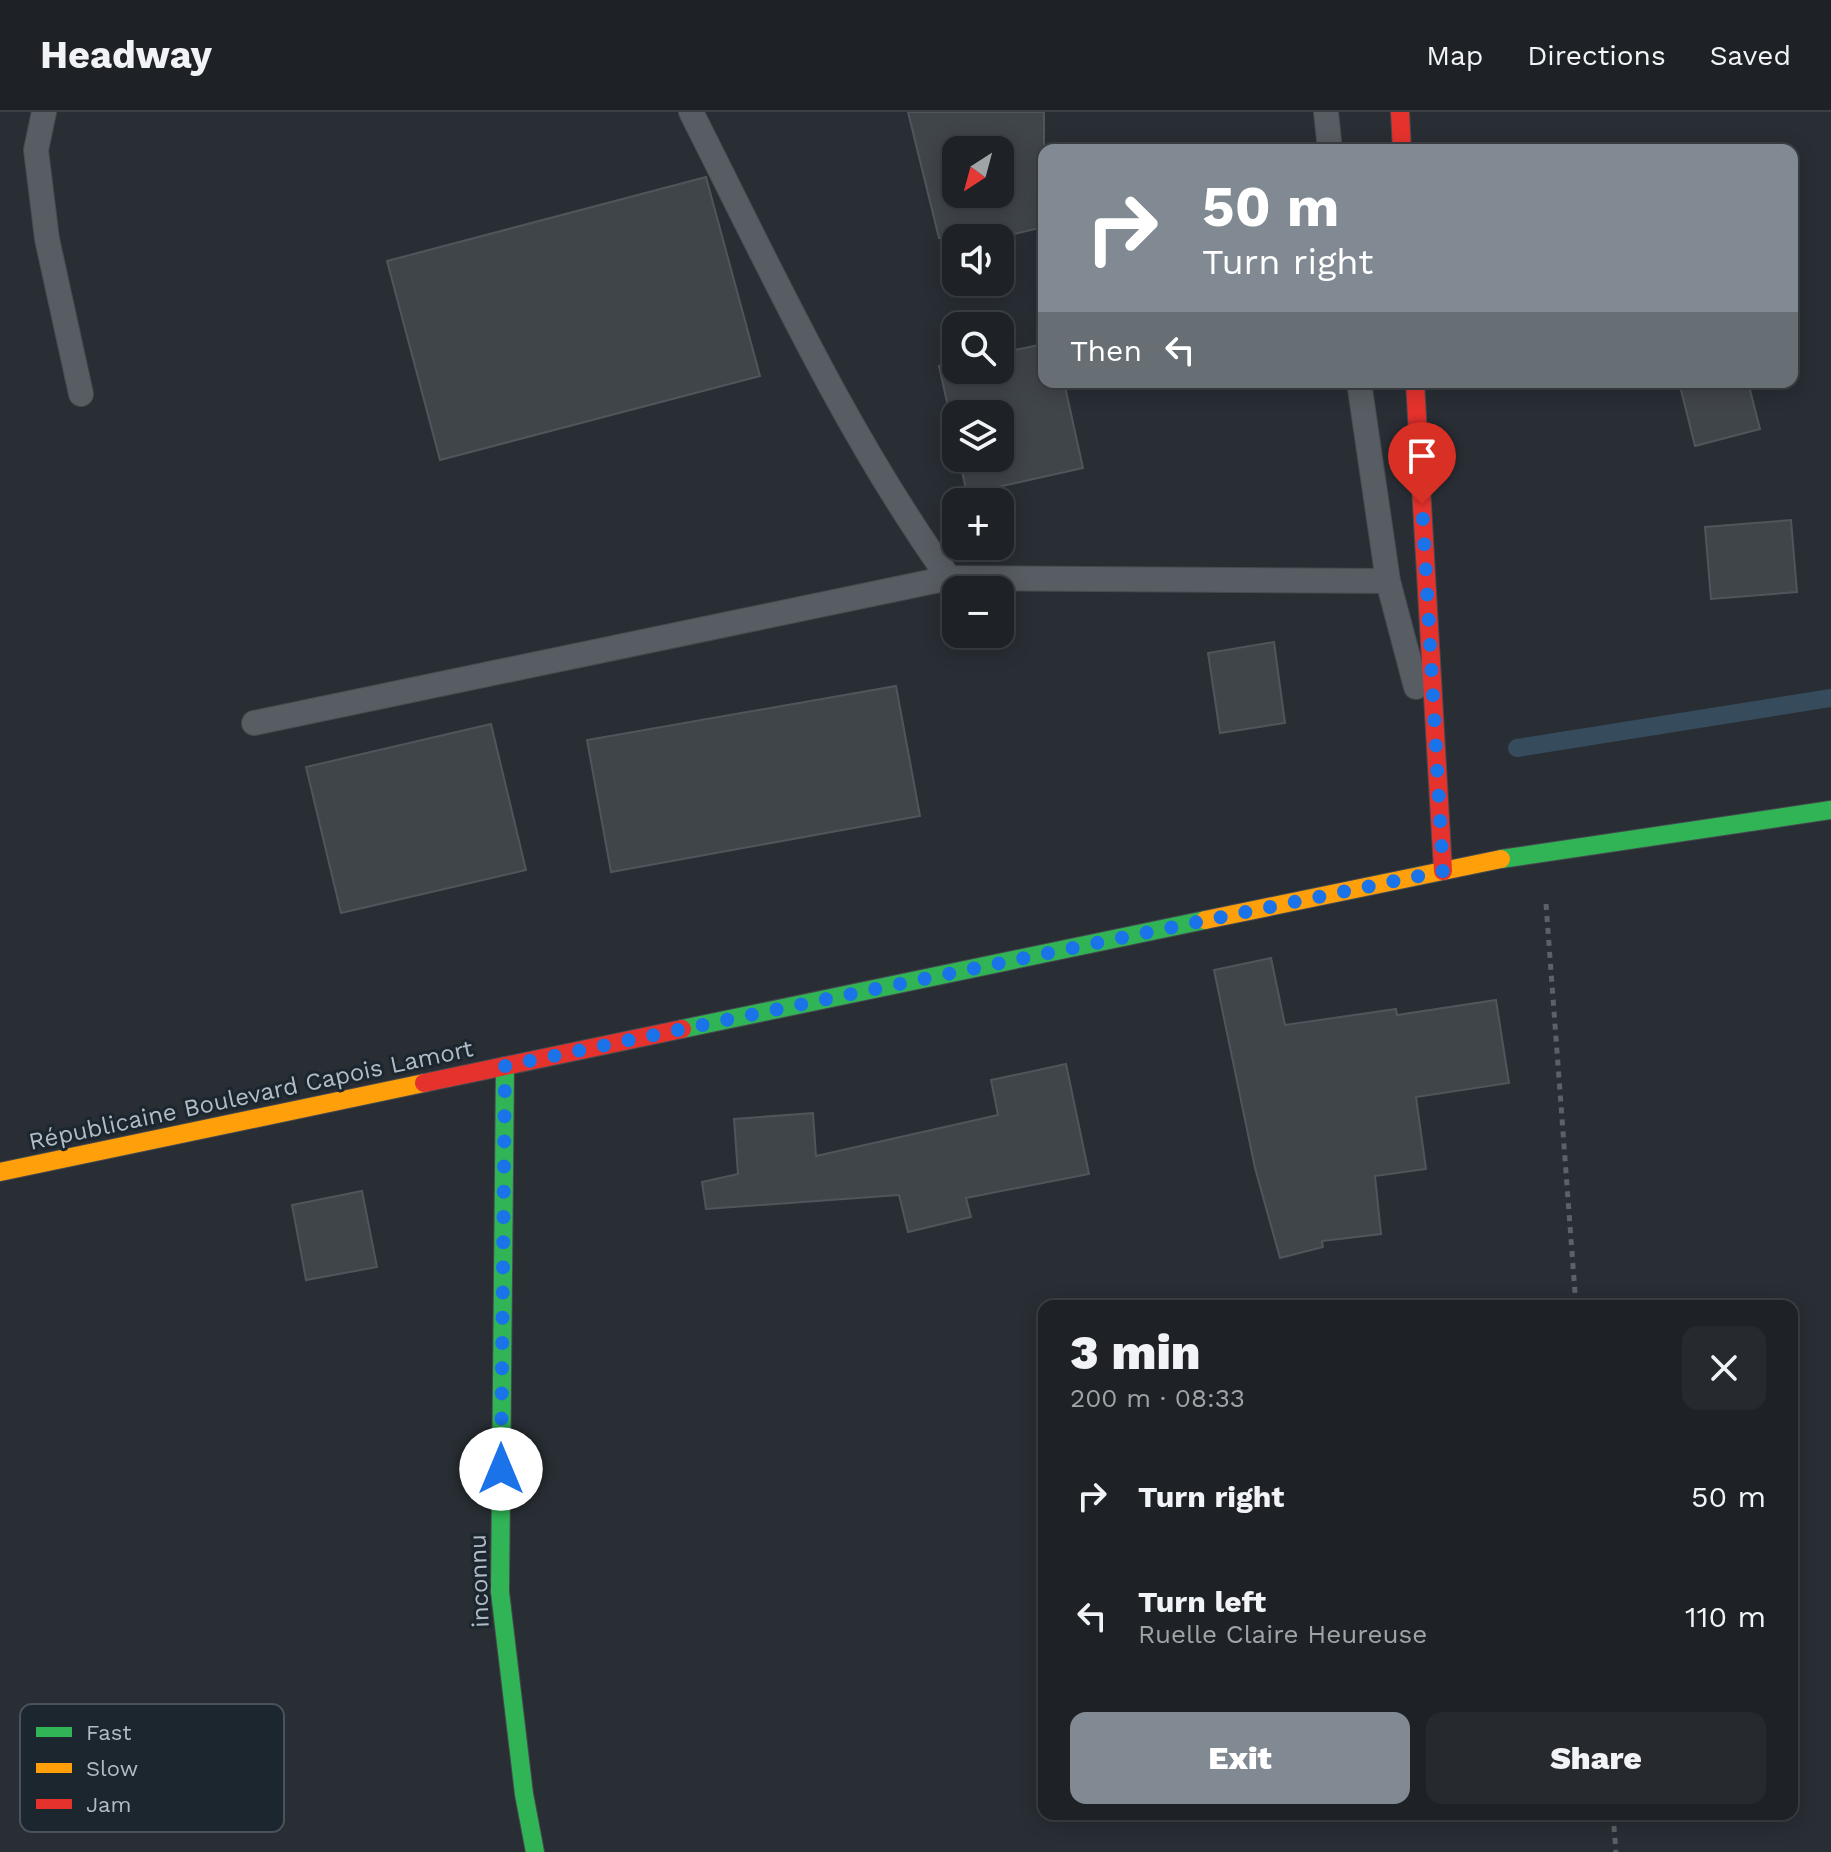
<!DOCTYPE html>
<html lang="en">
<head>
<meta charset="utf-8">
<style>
  :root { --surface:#1e2227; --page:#262a2f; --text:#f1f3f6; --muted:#a1a4a7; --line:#3c3f44; --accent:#818a92 }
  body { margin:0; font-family:"Work Sans",sans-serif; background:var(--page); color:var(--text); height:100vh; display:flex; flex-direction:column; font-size:30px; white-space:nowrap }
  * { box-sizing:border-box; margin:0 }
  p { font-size:26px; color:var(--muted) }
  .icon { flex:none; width:44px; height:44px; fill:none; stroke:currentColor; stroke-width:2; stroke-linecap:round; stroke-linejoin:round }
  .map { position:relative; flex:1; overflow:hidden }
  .sheet { position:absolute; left:1038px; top:1188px; width:760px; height:520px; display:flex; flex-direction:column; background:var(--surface); border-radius:16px; box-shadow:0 4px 20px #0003,0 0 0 2px var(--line) }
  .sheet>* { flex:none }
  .guide { position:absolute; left:1038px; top:32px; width:760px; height:244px; border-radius:16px; box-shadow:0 4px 20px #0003,0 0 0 2px var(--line); background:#818a92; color:#fff; overflow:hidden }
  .needle { width:52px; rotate:216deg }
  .fabs { position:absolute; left:942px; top:24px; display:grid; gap:16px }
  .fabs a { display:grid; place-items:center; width:72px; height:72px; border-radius:16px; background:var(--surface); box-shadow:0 4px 20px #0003,0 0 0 2px var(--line); font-size:40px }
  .pin { position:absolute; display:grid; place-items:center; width:68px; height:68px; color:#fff; margin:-82px -34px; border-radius:50% 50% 50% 0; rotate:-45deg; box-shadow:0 0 8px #0007 }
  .pin .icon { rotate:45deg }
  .me { position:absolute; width:88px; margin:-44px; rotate:0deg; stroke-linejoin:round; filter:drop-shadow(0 0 6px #0008) }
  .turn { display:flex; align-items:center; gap:28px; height:168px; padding:0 32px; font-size:36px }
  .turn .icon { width:104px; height:104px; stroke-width:2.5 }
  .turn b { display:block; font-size:56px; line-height:68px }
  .then { display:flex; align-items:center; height:76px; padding:0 32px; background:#0003; gap:16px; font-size:30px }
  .round { display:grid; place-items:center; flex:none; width:84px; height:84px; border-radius:16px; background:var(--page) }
  .summary { display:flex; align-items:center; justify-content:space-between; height:136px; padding:0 32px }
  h1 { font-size:48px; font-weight:800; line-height:60px }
  .button { display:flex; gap:16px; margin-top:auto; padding:16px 32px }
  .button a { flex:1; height:92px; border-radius:16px; background:var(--accent); color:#fff; font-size:32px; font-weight:800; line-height:92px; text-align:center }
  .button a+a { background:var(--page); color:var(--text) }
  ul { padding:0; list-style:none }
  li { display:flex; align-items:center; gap:24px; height:120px; padding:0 32px }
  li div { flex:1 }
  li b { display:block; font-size:30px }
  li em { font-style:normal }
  header { display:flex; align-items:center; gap:48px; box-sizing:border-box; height:112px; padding:0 40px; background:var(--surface); border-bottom:2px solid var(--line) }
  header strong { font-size:38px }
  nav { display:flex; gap:44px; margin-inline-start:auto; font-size:28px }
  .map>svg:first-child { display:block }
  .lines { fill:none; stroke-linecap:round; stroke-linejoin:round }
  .stream { stroke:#364b5b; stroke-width:18 }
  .building { fill:#40454a; stroke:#4f565b; stroke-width:2; fill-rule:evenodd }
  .lane-casing { stroke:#464a4f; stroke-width:26 }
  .fast-casing { stroke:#464a4f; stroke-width:20 }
  .slow-casing { stroke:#464a4f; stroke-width:20 }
  .jam-casing { stroke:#464a4f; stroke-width:20 }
  .path { stroke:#5b6166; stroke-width:5; stroke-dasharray:6 6; stroke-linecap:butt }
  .lane { stroke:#575d62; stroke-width:24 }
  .fast { stroke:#30b455; stroke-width:18 }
  .slow { stroke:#ff9f0a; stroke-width:18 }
  .jam { stroke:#e5322d; stroke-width:18 }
  .route { stroke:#1a73e8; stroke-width:14; stroke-dasharray:0 25.2 }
  .labels { text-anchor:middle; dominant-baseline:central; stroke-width:6; stroke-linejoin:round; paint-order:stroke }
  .street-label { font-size:24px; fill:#b1bcc5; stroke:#1b262e }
  .key { fill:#1b262e; stroke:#48535b; stroke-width:2 }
  .key-label { font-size:22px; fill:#b1bcc5 }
</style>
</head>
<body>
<header>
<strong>Headway</strong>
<nav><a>Map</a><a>Directions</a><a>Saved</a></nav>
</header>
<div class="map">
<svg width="1831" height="1740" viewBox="0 0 1831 1740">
  <rect width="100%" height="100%" fill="#282e34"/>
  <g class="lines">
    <path class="stream" d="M1517,636L1831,586"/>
  </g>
  <path class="building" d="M908,0H1044V115L997,126H939ZM956,38H1000V82H956Z
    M706,65L760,264L440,348L387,149Z
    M1044,232V270H1064L1083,356L967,382L959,346H1000V302H956V331L939,254L956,250V258H1000V241Z
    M1679,270H1748L1760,317L1695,334Z
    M1791,408L1797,480L1711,487L1705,415Z
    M1274,530L1285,611L1220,621L1208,541Z
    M896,574L920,704L611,760L587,628Z
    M491,612L526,758L341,801L306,655Z
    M1271,846L1285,913L1396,897L1397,903L1496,888L1509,971L1416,985L1426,1057L1375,1064L1381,1122L1322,1129L1323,1135L1280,1146L1255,1056L1214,858Z
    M1066,952L1089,1062L966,1086L971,1105L908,1120L899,1083L706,1097L702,1070L738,1062L734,1007L813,1001L816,1044L998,1003L991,968Z
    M362,1079L377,1155L306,1168L292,1093Z"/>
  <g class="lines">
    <g class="lane-casing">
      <path id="lane" d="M44,0L36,38L47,127L81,282
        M691,0C771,158 846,322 949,466L1388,469
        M1326,0L1330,38
        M1359,270L1388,469L1416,575
        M254,611L949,466"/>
    </g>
    <g class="fast-casing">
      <path id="fast" d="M1501,747L1831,698
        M682,917L1205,808
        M505,954L500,1480L524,1682L535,1740"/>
    </g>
    <g class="slow-casing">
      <path id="slow" d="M1205,808L1501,747
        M0,1060L424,971"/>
    </g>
    <g class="jam-casing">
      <path id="jam" d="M1400,0L1402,38
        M1415,270L1443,759
        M424,971L682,917"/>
    </g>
    <path class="path" d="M1546,792L1576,1194
      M1613,1702L1616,1740"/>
    <use href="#lane" class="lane"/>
    <use href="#fast" class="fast"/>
    <use href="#slow" class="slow"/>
    <use href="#jam" class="jam"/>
  </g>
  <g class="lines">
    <path class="route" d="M501,1357L505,954L1443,759L1422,392"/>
  </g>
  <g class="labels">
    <g class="street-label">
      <text transform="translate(251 983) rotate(-12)">Républicaine Boulevard Capois Lamort</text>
      <text transform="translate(479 1469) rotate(-92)">inconnu</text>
    </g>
  </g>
  <rect x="20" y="1592" width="264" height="128" rx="12" class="key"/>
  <rect x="36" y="1615" width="36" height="10" fill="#30b455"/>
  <rect x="36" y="1651" width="36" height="10" fill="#ff9f0a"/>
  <rect x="36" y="1687" width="36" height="10" fill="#e5322d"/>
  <g class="key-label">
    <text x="86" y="1628">Fast</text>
    <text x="86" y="1664">Slow</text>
    <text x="86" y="1700">Jam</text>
  </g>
</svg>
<div class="fabs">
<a><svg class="needle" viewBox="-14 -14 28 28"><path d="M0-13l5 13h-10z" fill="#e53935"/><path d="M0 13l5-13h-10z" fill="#a1a4a7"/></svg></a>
<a><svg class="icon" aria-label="sound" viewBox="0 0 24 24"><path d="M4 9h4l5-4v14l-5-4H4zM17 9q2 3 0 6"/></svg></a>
<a><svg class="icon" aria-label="search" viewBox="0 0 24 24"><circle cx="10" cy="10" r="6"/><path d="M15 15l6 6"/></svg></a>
<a><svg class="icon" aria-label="layers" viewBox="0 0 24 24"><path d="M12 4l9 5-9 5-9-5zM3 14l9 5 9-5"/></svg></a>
<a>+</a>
<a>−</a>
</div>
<div class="pin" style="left:1422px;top:392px;background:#d93025"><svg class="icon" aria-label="arrive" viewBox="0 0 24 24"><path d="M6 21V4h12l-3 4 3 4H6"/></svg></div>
<svg class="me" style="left:501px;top:1357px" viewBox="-20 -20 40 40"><circle r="19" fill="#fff"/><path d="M0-13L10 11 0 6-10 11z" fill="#1a73e8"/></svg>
<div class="guide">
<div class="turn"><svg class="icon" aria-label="right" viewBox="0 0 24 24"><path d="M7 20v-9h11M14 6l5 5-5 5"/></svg><div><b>50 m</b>Turn right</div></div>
<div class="then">Then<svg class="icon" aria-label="left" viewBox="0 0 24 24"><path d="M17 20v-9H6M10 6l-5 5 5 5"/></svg></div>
</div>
<section class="sheet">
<div class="summary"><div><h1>3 min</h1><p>200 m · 08:33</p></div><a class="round"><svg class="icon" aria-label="close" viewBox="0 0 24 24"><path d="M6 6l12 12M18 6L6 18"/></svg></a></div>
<ul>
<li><svg class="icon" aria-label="right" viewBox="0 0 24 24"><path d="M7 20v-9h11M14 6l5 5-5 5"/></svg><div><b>Turn right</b></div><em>50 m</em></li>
<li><svg class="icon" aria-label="left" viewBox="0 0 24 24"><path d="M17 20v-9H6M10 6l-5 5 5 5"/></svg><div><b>Turn left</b><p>Ruelle Claire Heureuse</p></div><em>110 m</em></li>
</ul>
<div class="button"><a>Exit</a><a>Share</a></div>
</section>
</div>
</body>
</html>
